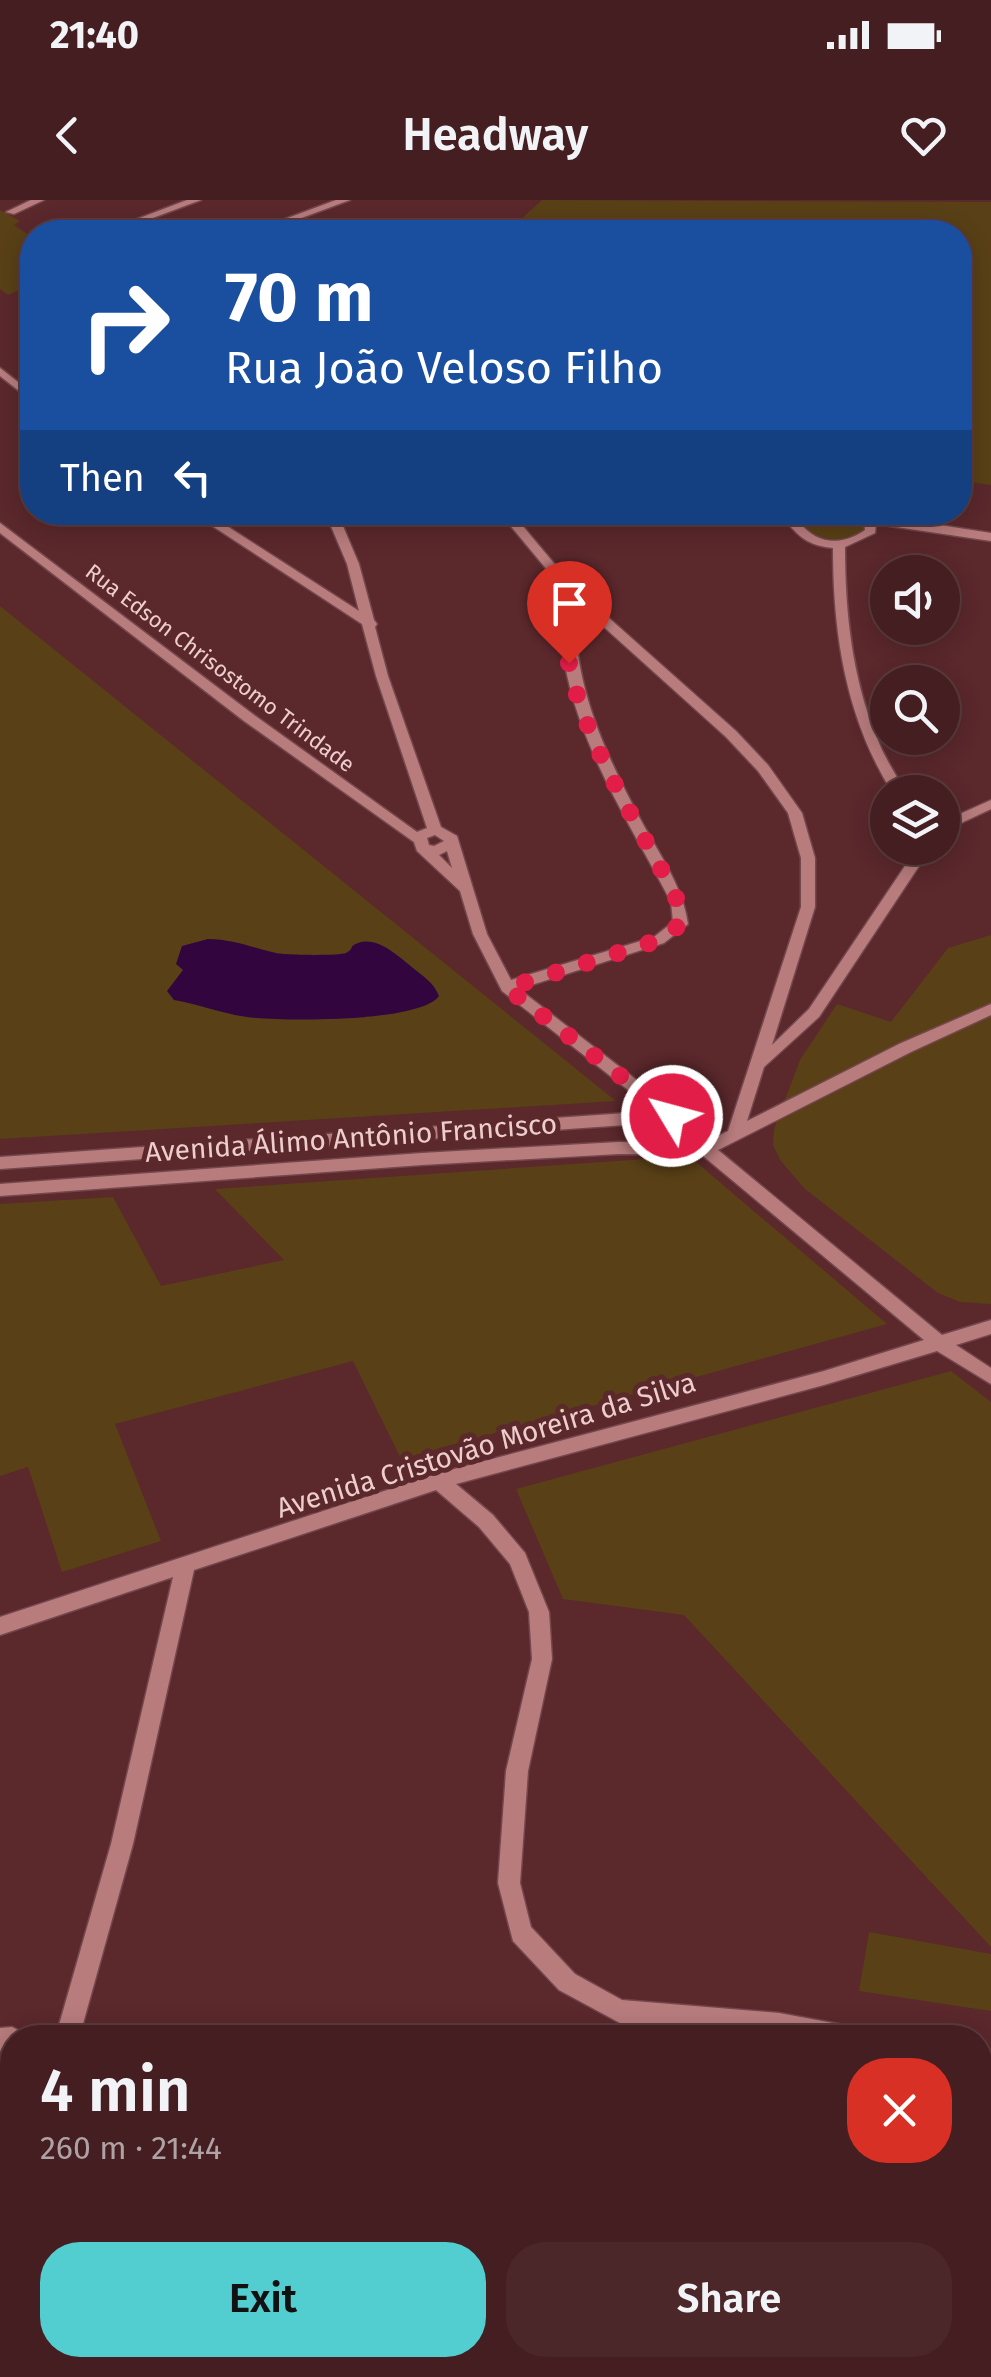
<!DOCTYPE html>
<html lang="en">
<head>
<meta charset="utf-8">
<style>
  :root { --surface:#441e21; --page:#4b272a; --text:#f1f3f6; --muted:#afa2a5; --line:#5c3c3f; --accent:#52cdd0 }
  body { margin:0; font-family:"Fira Sans",sans-serif; background:var(--page); color:var(--text); height:100vh; display:flex; flex-direction:column; font-size:38px; white-space:nowrap }
  * { box-sizing:border-box; margin:0 }
  p { font-size:32px; color:var(--muted) }
  .icon { flex:none; width:55px; height:55px; fill:none; stroke:currentColor; stroke-width:2; stroke-linecap:round; stroke-linejoin:round }
  .map { position:relative; flex:1; overflow:hidden }
  .drawer { position:absolute; left:0px; top:1825px; width:992px; height:352px; display:flex; flex-direction:column; background:var(--surface); border-radius:40px 40px 0 0; box-shadow:0 5px 25px #0003,0 0 0 2px var(--line) }
  .drawer>* { flex:none }
  .top-card { position:absolute; left:20px; top:20px; width:952px; height:305px; border-radius:40px; box-shadow:0 5px 25px #0003,0 0 0 2px var(--line); background:#1a4fa0; color:#fff; overflow:hidden }
  .buttons { position:absolute; left:870px; top:355px; display:grid; gap:20px }
  .buttons a { display:grid; place-items:center; width:90px; height:90px; border-radius:50%; background:var(--surface); box-shadow:0 5px 25px #0003,0 0 0 2px var(--line); font-size:50px }
  .pin { position:absolute; display:grid; place-items:center; width:85px; height:85px; color:#fff; margin:-102px -42px; border-radius:50% 50% 50% 0; rotate:-45deg; box-shadow:0 0 10px #0007 }
  .pin .icon { rotate:45deg }
  .me { position:absolute; width:110px; margin:-55px; rotate:307deg; stroke-linejoin:round; filter:drop-shadow(0 0 8px #0008) }
  .turn { display:flex; align-items:center; gap:35px; height:210px; padding:0 40px; font-size:45px }
  .turn .icon { width:130px; height:130px; stroke-width:2.5 }
  .turn b { display:block; font-size:70px; line-height:85px }
  .then { display:flex; align-items:center; height:95px; padding:0 40px; background:#0003; gap:20px; font-size:38px }
  .round { display:grid; place-items:center; flex:none; width:105px; height:105px; border-radius:40px; background:var(--page) }
  .headline { display:flex; align-items:center; justify-content:space-between; height:170px; padding:0 40px }
  h1 { font-size:60px; font-weight:600; line-height:75px }
  .button { display:flex; gap:20px; margin-top:auto; padding:20px 40px }
  .button a { flex:1; height:115px; border-radius:40px; background:var(--accent); color:#111; font-size:40px; font-weight:600; line-height:115px; text-align:center }
  .button a+a { background:var(--page); color:var(--text) }
  .status { display:flex; justify-content:space-between; align-items:center; height:70px; padding:0 50px; background:var(--surface); direction:ltr }
  .status svg { height:28px; fill:currentColor }
  header { display:flex; justify-content:space-between; align-items:center; height:130px; padding:0 40px; background:var(--surface); font-size:45px; font-weight:600 }
  .map>svg:first-child { display:block }
  .green { fill:#594016 }
  .water { fill:#32053f }
  .lines { fill:none; stroke-linecap:round; stroke-linejoin:round }
  .minor-casing { stroke:#73474c; stroke-width:3 }
  .minor { fill:#b87c7d; fill-rule:evenodd }
  .route { stroke:#e11d48; stroke-width:18; stroke-dasharray:0 32.4 }
  .labels { text-anchor:middle; dominant-baseline:central; stroke-width:10; stroke-linejoin:round; paint-order:stroke }
  .far-street-label { font-size:22px; fill:#eecdcd; stroke:#5b282c }
  .street-label { font-size:28px; fill:#eecdcd; stroke:#5b282c }
</style>
</head>
<body>
<div class="status"><b>21:40</b><svg viewBox="0 0 49 12"><path d="M0 12V9h3v3zM5 12V6h3v6zM10 12V3h3v9zM15 12V0h3v12zM26 1h20v11H26zM47 4h2v5h-2z"/></svg></div>
<header><svg class="icon" aria-label="back" viewBox="0 0 24 24"><path d="M15 5l-7 7 7 7"/></svg>Headway<svg class="icon" aria-label="heart" viewBox="0 0 24 24"><path d="M12 20l-8-8c-3-5 5-10 8-4 3-6 11-1 8 4z"/></svg></header>
<div class="map">
<svg width="991" height="2177" viewBox="0 0 991 2177">
  <rect width="100%" height="100%" fill="#5b282c"/>
  <path class="green" d="M542,0L991,2V285L960,281V32H507Z
    M0,10L20,21L14,25L32,37V84L8,95L0,89Z
    M807,313C827,313 858,305 864,328C846,347 820,341 802,327L800,322Z
    M0,406L616,901L0,939Z
    M991,735V1104L960,1102L938,1093L805,989L780,960L773,945L774,929L800,860L837,804L891,822L948,748Z
    M689,956L887,1124L401,1259L353,1161L115,1224L161,1341L62,1372L28,1267L0,1276V1004L113,997L161,1086L284,1060L215,989Z
    M951,1171L991,1202V1747L684,1415L563,1399L516,1289Z
    M869,1732L991,1754V1811L859,1791Z"/>
  <path class="water" d="M208,739C233,739 253,748 276,753C284,755 339,756 346,753C355,748 348,747 358,743C378,736 399,757 413,768C423,776 434,783 439,796C420,822 291,821 257,818C228,816 202,805 174,800L167,791L183,770L176,764L182,746Z"/>
  <g class="lines">
    <g class="minor-casing">
      <path id="minor" d="M31,0H44L14,14L6,12Z
        M187,0H201L115,32H103Z
        M336,0H350L269,30L261,28Z
        M0,168L32,193V201L0,176Z
        M191,312H205L359,411L347,364L325,312H337L359,364L374,420L377,424L375,427L388,476L441,627L457,636L487,734L511,780L654,737L673,722L671,702C633,629 585,557 567,475C561,447 562,418 563,389L499,312H511L573,386L736,531L768,565L802,613L815,658V707L772,845L809,809L917,648H931L819,817L764,867L747,921L899,844L991,804V815L911,852L718,950L942,1135L991,1120V1134L956,1145L991,1168V1184L937,1151L824,1185L456,1284L493,1315L525,1353L549,1412L552,1459L528,1571L520,1683L531,1727L575,1774L622,1800L779,1813L849,1826L857,1830L860,1838H784L620,1823L559,1790L513,1741L498,1683L506,1571L532,1459L529,1412L510,1364L479,1327L436,1290L194,1370L133,1644L79,1838H30L33,1830L59,1825L111,1644L173,1377L0,1435V1417L439,1273L824,1171L924,1140L702,955L619,954L422,965L0,996V984L422,953L619,942L690,943L668,922L0,969V957L655,911L502,791L473,734L460,691L417,651L414,642L244,521L0,333V323L254,515L417,632L427,628L376,476L362,424ZM575,401L726,537L758,571L788,613L801,658V707L728,931L708,941L678,912L519,789L664,743L688,724C683,688 662,658 644,626C605,554 572,484 575,401ZM435,635L444,641L434,646L429,645L427,638ZM447,651L452,668L439,655Z
        M792,312H804L799,322C817,345 842,346 865,330L864,321L856,312L991,333V341L876,324L875,333L845,347C845,412 852,478 877,538C884,557 896,575 906,592H892C846,518 833,435 833,348C812,346 800,339 787,322Z
        M991,600V609L942,632V622Z
        M12,1827L20,1831L23,1838H12V1850L0,1852V1828Z
        M980,1846L991,1851V1875L980,1870Z
        M991,2070V2096L980,2097V2071Z
        M12,2087V2114L0,2120V2093Z"/>
    </g>
    <use href="#minor" class="minor"/>
  </g>
  <g class="lines">
    <path class="route" d="M569,463C586,549 640,624 678,702L681,724L659,740L507,788L672,916"/>
  </g>
  <g class="labels">
    <g class="far-street-label">
      <text transform="translate(220 468) rotate(37)">Rua Edson Chrisostomo Trindade</text>
    </g>
    <g class="street-label">
      <text transform="translate(351 938) rotate(-4)">Avenida Álimo Antônio Francisco</text>
      <text transform="translate(486 1245) rotate(-17)">Avenida Cristovão Moreira da Silva</text>
    </g>
  </g>
</svg>
<div class="buttons">
<a><svg class="icon" aria-label="sound" viewBox="0 0 24 24"><path d="M4 9h4l5-4v14l-5-4H4zM17 9q2 3 0 6"/></svg></a>
<a><svg class="icon" aria-label="search" viewBox="0 0 24 24"><circle cx="10" cy="10" r="6"/><path d="M15 15l6 6"/></svg></a>
<a><svg class="icon" aria-label="layers" viewBox="0 0 24 24"><path d="M12 4l9 5-9 5-9-5zM3 14l9 5 9-5"/></svg></a>
</div>
<div class="pin" style="left:569px;top:463px;background:#d93025"><svg class="icon" aria-label="arrive" viewBox="0 0 24 24"><path d="M6 21V4h12l-3 4 3 4H6"/></svg></div>
<svg class="me" style="left:672px;top:916px" viewBox="-20 -20 40 40"><circle r="17" fill="#e11d48" stroke="#fff" stroke-width="3"/><path d="M0-11L8 9 0 5-8 9z" fill="#fff"/></svg>
<div class="top-card">
<div class="turn"><svg class="icon" aria-label="right" viewBox="0 0 24 24"><path d="M7 20v-9h11M14 6l5 5-5 5"/></svg><div><b>70 m</b>Rua João Veloso Filho</div></div>
<div class="then">Then<svg class="icon" aria-label="left" viewBox="0 0 24 24"><path d="M17 20v-9H6M10 6l-5 5 5 5"/></svg></div>
</div>
<section class="drawer">
<div class="headline"><div><h1>4 min</h1><p>260 m · 21:44</p></div><a class="round" style="background:#d93025;color:#fff"><svg class="icon" aria-label="close" viewBox="0 0 24 24"><path d="M6 6l12 12M18 6L6 18"/></svg></a></div>
<div class="button"><a>Exit</a><a>Share</a></div>
</section>
</div>
</body>
</html>
